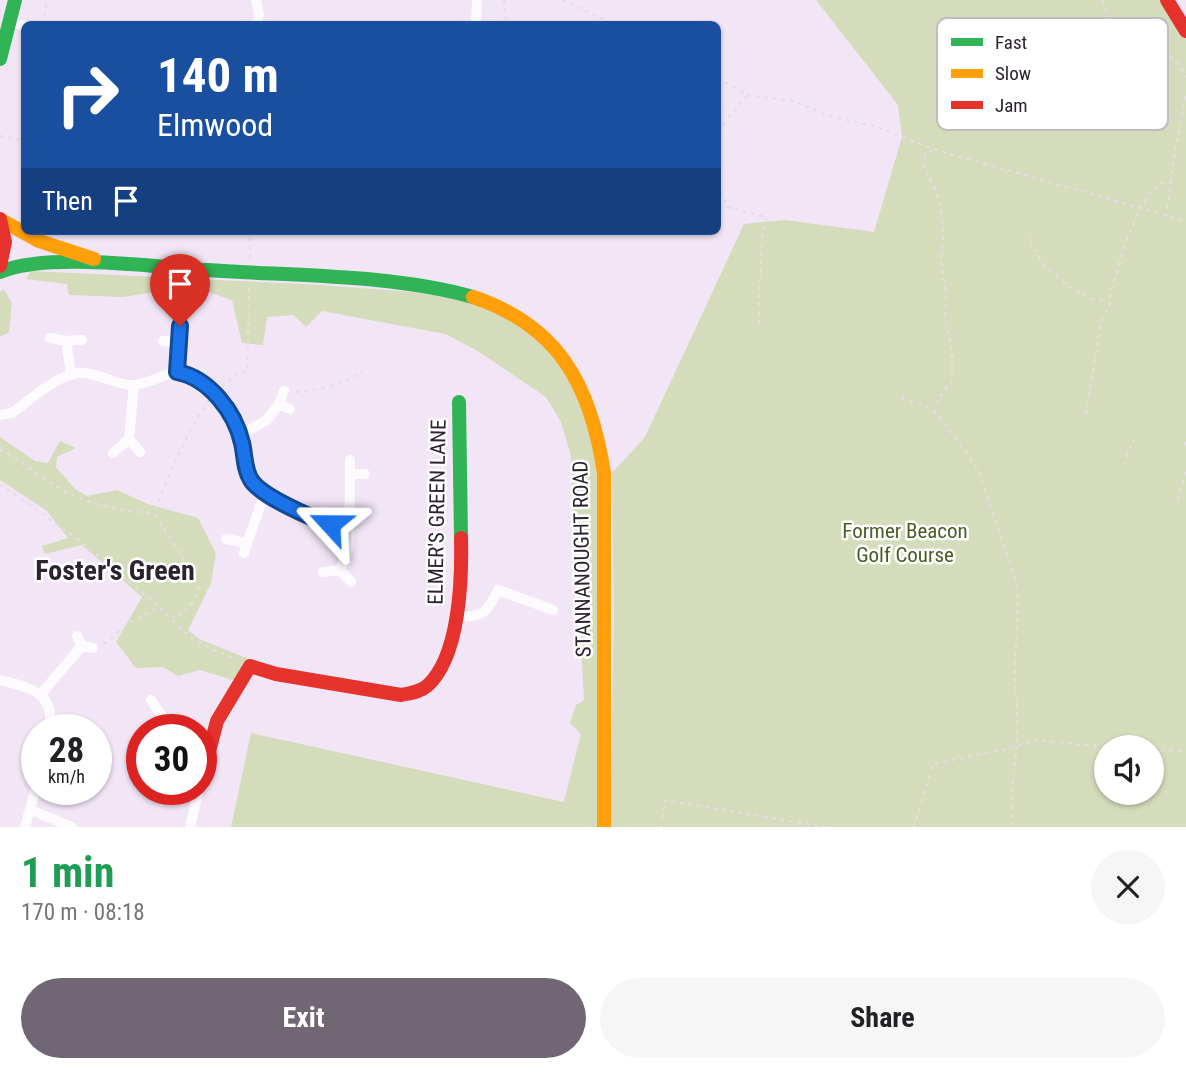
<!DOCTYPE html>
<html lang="en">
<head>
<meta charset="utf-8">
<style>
  :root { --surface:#fff; --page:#f6f6f6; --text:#202124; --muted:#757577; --accent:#716774 }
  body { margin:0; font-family:"Roboto Condensed",sans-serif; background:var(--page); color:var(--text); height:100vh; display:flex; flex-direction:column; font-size:26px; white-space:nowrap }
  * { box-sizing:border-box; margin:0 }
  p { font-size:23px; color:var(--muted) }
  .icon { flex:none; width:38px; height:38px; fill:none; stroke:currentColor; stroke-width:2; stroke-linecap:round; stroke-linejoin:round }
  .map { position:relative; height:827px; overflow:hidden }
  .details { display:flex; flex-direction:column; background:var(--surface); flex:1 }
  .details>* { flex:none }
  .top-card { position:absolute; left:21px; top:21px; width:700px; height:214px; border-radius:10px; box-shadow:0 2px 5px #0004; background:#1a4fa0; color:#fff; overflow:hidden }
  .controls { position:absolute; left:1094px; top:735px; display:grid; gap:14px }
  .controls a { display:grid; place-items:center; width:70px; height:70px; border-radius:50%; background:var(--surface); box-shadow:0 2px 5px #0004; font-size:35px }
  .speed { position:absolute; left:21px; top:714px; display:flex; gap:14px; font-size:35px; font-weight:700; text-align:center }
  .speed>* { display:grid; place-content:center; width:91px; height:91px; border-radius:50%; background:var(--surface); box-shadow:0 2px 5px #0004; line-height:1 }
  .speed small { font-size:18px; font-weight:400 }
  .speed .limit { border:10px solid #d22; background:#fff; color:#111 }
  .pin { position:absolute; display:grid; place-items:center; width:60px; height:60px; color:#fff; margin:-72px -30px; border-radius:50% 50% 50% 0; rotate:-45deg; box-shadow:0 0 7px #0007 }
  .pin .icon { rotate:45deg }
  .me { position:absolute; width:77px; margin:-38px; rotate:294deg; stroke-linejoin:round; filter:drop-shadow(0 0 5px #0008) }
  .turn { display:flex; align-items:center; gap:24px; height:147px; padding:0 21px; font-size:32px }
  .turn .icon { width:91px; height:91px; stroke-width:2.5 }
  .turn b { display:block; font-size:49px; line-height:60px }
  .then { display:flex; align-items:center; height:66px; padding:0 21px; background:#0003; gap:14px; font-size:26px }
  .round { display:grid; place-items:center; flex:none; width:74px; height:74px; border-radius:37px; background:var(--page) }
  .summary { display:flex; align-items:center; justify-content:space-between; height:119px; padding:0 21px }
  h1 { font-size:42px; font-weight:700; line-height:52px; color:#1e9e55 }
  .action { display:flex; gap:14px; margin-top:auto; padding:14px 21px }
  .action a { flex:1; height:80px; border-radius:42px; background:var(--accent); color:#fff; font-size:28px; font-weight:700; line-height:80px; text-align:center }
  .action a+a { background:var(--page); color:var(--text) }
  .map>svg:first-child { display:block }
  .green { fill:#d4dcbc; fill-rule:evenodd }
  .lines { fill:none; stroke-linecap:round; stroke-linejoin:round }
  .path { stroke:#e2dee3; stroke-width:2; stroke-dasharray:3.5 5; stroke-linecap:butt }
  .street { stroke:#fdfbfe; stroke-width:10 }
  .fast { stroke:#30b455; stroke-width:14 }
  .slow { stroke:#ff9f0a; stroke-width:14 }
  .jam { stroke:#e5322d; stroke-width:14 }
  .route-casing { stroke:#114b97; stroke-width:18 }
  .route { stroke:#1a73e8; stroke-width:12 }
  .labels { text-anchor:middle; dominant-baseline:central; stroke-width:5; stroke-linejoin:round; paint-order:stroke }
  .street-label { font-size:21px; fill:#2b232e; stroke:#fff }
  .park-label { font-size:21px; fill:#4a5c22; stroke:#fff }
  .district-label { font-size:28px; font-weight:bold; fill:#2b232e; stroke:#fff }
  .key { fill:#fff; stroke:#bfbdc0; stroke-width:2 }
  .key-label { font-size:19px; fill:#2b232e }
</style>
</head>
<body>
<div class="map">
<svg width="1186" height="827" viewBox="0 0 1186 827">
  <rect width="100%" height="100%" fill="#f2e5f6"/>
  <path class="green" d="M816,0H1167L1186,31V827H610L614,617L612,473L645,437L744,224L785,220L874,232L902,137L898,105ZM1106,747H1152V793H1106Z
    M31,271L321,285L427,293L475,303L508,317L536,336L578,383L598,451L602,827H231L251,733L564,802L581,734L570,723L576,705L584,700L571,456L561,422L546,397L476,350L445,334L322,311L306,327L293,315L267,317L263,345L242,343L232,300L205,291H161L123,297L69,295L67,284L26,279Z
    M4,289L12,303L9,332L0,337V292Z
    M0,437L35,461L48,463L60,441L76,448L57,457L56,467L75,489L87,496L117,490L148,504L198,518L216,554L211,583L188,630L199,639L249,659L245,672L233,680L200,670L178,676L163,667L136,668L116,642L142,597L82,545L45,554L42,546L68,538L47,511L0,480Z"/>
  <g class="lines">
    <path class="path" d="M504,0L506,24
      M562,0L614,24
      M1102,0L1121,44
      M1065,23C1079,30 1095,39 1110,42C1137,48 1174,45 1186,77
      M43,24L47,0
      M718,78L748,95L793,101L829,116L874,126L933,149L1186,221
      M718,97L721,113V130
      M0,136L24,140
      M718,141L725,121L747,96
      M932,150L925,156L924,168L936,191L942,216L943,238L941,263L946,293L945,318L952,350V381L939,398L935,412
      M718,151V166
      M718,184L723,198L733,209
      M718,205L766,217C767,225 763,231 762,239C761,269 758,299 760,328
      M1166,217L1174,157L1186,94
      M1030,233C1029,259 1080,305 1107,300
      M250,258V231
      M222,386L238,373L247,372L249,288
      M296,392C319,390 342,384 362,372
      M902,398L923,405L939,416L978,469L1016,581L1018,598L1015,671L1017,715L1016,756L1012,788L1013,827
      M209,400C185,435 169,474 154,513L183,558L199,590L191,605L173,621C193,642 211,649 237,660
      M1086,413L1102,318L1110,305L1109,299L1111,290C1121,261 1133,208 1155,188C1159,183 1164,182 1170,182
      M1185,442L1186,450
      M0,449C19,460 36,474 55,486C84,503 120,512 154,513
      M1124,465L1133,439
      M0,484L79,540L159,607
      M1178,500L1186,470
      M104,644L130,622L159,607L172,620
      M1152,750L1186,751
      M661,827L665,800L825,827
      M914,827L933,764L1016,747L1035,740L1106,747"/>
    <path class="street" d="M256,0L259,14L257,24
      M10,22L24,26
      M476,24L477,0
      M50,338L66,341L82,340
      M66,341L71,373
      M163,341L179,342L180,326
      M177,372L179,342
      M284,391L279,404L290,409
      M0,415L12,413C30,400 62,370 85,373C101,375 115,384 131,385C151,386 166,368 187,374C213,381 235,417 242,442C245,454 244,467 250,478C259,494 304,515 322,522C331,525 340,526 348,527
      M240,435L267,420L279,404
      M129,439L134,386
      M113,453L129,439L140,452
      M350,460V474H365
      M226,539L247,543L244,553
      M247,543L265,493
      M340,570L349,547L350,474
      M323,572L340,570L351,582
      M456,617C482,617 487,614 498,590L553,610
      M77,636L82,646L93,648
      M0,680C28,687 57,692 49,730
      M41,694L82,646
      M151,700L172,730
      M31,810L72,827
      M25,827L37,784
      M190,827L199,789"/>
    <path class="fast" d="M0,59L15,0
      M0,272C47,252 154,267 207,270C291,276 393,274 473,297
      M459,402L461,538"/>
    <path class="slow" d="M1,220L39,241L94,259
      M473,297C560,326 591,387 604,473V827"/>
    <path class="jam" d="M1167,0L1186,31
      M0,219L5,242L0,266
      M201,782L217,721L250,666L276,674L401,695C410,693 420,692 427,686C460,657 462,578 461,538"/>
  </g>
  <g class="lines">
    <g class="route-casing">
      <path id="route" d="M180,326L177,372C209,378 235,412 242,443C245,455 244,469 251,480C261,496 311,518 330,524"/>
    </g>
    <use href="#route" class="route"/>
  </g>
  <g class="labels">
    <g class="street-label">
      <text transform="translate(437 512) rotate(-89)">ELMER'S GREEN LANE</text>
      <text transform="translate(582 559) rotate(-91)">STANNANOUGHT ROAD</text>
    </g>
    <g class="park-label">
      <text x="905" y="531">Former Beacon<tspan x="905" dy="24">Golf Course</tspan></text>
    </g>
    <g class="district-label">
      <text x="115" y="570">Foster's Green</text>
    </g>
  </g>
  <rect x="937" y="18" width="231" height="112" rx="10" class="key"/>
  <rect x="951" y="38" width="32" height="8" fill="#30b455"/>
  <rect x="951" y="69" width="32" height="9" fill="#ff9f0a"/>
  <rect x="951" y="101" width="32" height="8" fill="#e5322d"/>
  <g class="key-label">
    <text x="995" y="49">Fast</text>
    <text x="995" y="80">Slow</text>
    <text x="995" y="112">Jam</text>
  </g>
</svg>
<div class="controls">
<a><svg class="icon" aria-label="sound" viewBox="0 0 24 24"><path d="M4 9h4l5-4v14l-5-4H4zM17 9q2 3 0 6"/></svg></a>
</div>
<div class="speed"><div>28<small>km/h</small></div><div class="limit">30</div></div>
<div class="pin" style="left:180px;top:326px;background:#d93025"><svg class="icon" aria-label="arrive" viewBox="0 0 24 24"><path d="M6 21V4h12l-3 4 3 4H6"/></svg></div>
<svg class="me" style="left:330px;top:524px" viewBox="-20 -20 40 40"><path d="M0-17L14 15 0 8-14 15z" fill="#1a73e8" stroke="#fff" stroke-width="4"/></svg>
<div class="top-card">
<div class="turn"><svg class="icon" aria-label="right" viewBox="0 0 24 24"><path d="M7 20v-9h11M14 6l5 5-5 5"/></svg><div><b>140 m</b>Elmwood</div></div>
<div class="then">Then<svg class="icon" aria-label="arrive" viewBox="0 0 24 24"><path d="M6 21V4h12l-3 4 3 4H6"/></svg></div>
</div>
</div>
<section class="details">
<div class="summary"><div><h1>1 min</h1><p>170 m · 08:18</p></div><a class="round"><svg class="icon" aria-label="close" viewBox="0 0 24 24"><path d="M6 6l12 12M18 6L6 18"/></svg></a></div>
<div class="action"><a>Exit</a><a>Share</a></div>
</section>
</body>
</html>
